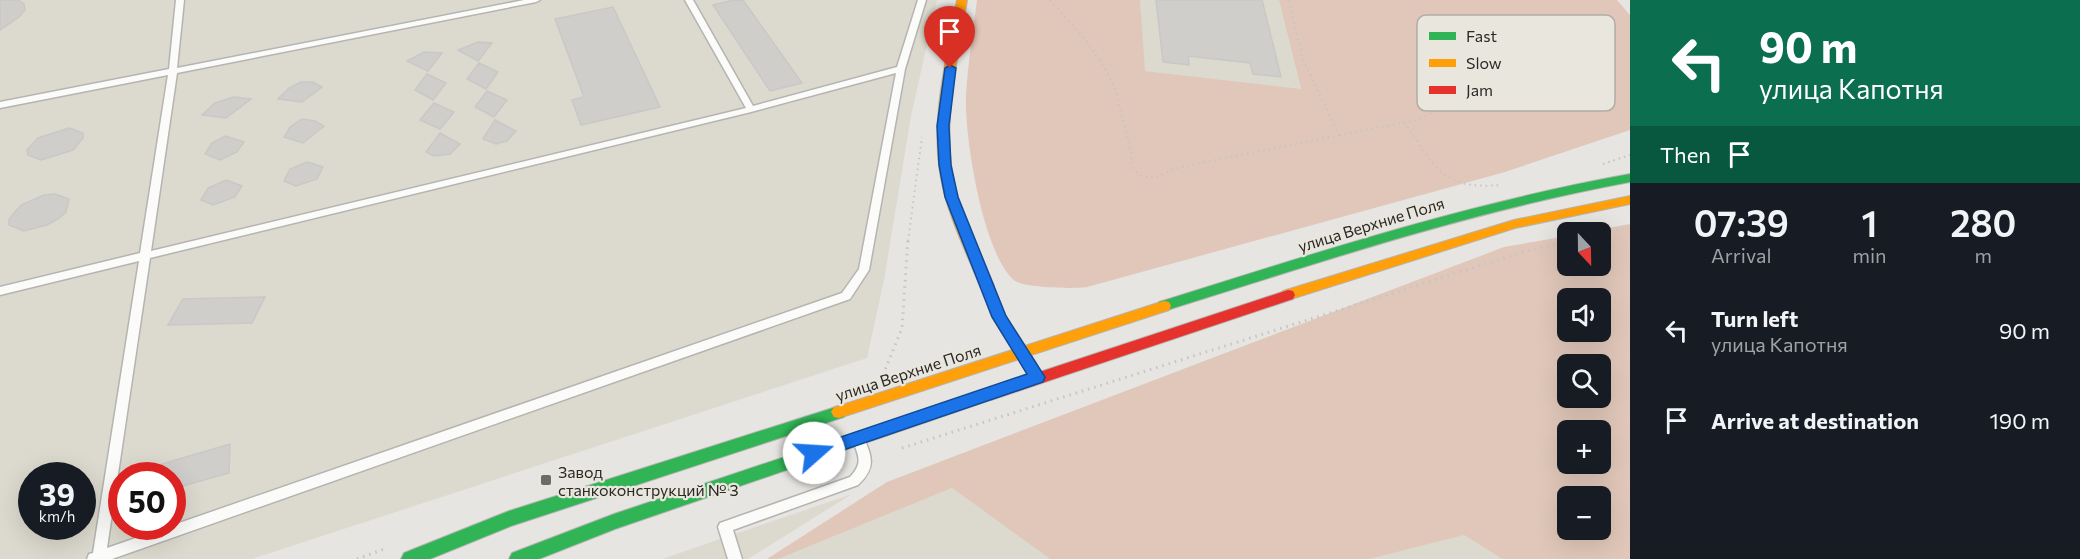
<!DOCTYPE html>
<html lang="en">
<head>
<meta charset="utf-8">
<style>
  :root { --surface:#171b24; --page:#20242c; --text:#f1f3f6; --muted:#9ea1a6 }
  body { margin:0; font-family:Commissioner,sans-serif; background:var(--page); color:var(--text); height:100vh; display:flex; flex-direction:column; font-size:22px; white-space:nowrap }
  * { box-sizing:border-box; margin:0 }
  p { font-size:20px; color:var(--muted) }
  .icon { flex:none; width:33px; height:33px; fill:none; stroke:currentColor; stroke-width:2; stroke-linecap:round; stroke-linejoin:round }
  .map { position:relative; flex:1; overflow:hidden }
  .side { display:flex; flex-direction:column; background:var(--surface); width:450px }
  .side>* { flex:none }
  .banner { background:#0b6e4f; color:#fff; overflow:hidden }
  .needle { width:39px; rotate:158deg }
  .buttons { position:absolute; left:1557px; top:222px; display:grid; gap:12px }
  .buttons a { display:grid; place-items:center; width:54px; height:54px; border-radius:9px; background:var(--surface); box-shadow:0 6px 24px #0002; font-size:30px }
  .speed { position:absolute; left:18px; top:462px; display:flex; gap:12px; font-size:30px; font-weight:700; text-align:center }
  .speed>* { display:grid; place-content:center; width:78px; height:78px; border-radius:50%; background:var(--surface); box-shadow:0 6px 24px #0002; line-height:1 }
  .speed small { font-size:15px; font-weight:400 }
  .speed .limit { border:9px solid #d22; background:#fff; color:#111 }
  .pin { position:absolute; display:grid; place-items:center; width:51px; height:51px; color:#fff; margin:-62px -26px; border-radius:50% 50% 50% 0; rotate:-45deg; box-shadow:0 0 6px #0007 }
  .pin .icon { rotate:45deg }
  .me { position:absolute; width:66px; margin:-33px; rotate:71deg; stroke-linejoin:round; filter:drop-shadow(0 0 4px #0008) }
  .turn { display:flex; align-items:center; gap:21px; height:126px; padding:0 30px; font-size:27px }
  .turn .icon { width:78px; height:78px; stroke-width:2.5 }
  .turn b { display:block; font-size:42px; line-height:51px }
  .then { display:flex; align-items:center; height:57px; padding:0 30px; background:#0003; gap:12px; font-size:22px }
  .eta { display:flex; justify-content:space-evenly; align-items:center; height:102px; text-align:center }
  .eta b { font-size:36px; font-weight:600; line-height:42px }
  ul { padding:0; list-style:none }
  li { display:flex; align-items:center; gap:18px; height:90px; padding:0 30px }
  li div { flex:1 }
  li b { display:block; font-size:22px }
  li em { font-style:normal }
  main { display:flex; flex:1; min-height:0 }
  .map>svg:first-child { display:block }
  .built { fill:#dcd9ce; fill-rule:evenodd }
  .green { fill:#e0c7b9; fill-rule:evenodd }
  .building { fill:#cfcecb; stroke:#c9c8c6; stroke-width:1.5 }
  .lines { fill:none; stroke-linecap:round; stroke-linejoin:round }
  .lane-casing { stroke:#b5b4b1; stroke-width:3 }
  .fast-casing { stroke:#b5b4b1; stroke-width:2 }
  .slow-casing { stroke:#b5b4b1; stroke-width:2 }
  .jam-casing { stroke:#b5b4b1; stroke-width:2 }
  .path-far1 { stroke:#c5c5c3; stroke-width:2; stroke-dasharray:1.5 4; stroke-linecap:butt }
  .path { stroke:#c5c5c3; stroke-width:3; stroke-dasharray:1.5 5; stroke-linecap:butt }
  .lane { fill:#fbfbfa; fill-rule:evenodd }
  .fast { fill:#30b455; fill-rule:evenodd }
  .slow { fill:#ff9f0a; fill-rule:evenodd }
  .jam { fill:#e5322d; fill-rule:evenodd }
  .route { fill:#1a73e8; stroke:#114b97; stroke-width:1.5 }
  .poi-dot { fill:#6c6b67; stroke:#e9e6de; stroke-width:2 }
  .labels { text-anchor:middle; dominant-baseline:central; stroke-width:4.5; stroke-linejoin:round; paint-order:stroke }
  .street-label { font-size:16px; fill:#2a2926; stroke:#e9e6de }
  .poi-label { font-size:16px; fill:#2a2926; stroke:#e9e6de; text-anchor:start }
  .key { fill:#e9e6de; stroke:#b0ada7; stroke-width:1.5 }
  .key-label { font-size:16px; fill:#2a2926 }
</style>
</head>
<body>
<main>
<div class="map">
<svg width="1630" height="559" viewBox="0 0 1630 559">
  <rect width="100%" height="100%" fill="#e6e5e1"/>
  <path class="built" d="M0,0H937L911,116L884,280L867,358L252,559H0ZM32,476H82V526H32ZM122,476H172V526H122Z
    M1140,0H1279L1301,90L1144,71Z
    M952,488L1050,559H778Z
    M852,494L748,559H662Z
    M1464,535L1502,559H1370Z"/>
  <path class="green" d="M977,0H1140L1145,71L1301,89L1279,0H1617L1630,15V130L1505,172L1087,287C1074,289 1025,288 1015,281C983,256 964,135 966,95C968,64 973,31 977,0Z
    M1630,224V559H1502L1464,535L1370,559H1050L952,488L778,559H767L887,482L1504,247L1567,236L1568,266H1600V232H1586ZM1600,298V332H1568V298ZM1600,364V398H1568V364ZM1600,430V464H1568V430ZM1600,496V530H1568V496Z"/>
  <path class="building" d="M0,0H18L24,4L25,10L19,17L0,30Z
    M734,0H743L802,83L770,91L713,5Z
    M1156,0H1262L1281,77L1253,74L1250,63L1188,56L1189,65L1163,62Z
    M613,7L660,107L581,125L572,100L584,97L555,19Z
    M478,42L492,43L478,61L458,50Z
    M424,52L442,53L428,71L407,61Z
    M479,63L498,72L486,89L467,79Z
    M427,74L446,83L433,100L415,90Z
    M301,82H313L322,87L302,102L278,99L289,88Z
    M487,91L507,100L494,117L475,107Z
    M234,97L251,99L226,118L202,115L215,103Z
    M434,103L454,112L440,129L420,120Z
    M302,119L315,121L324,126L303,143L284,137L290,127Z
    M495,120L516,131L507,141L496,144L483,139Z
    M69,128L83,133V138L73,150L41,160L28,155L27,150L38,138Z
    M440,133L460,144L450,154L434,156L426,152Z
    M225,136L244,142L237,152L220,160L205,154L212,143Z
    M307,162L323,167L317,179L296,186L284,181L290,169Z
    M226,180L242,186L235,197L213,205L201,200L208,188Z
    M55,194L69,199L66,212L58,219L47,225L24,231L9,225V219L21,205L44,195Z
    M265,297L252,323L168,325L183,299Z
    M230,444L229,473L172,489V476H136L135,472Z"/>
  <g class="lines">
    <g class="lane-casing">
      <path id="lane" d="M176,0H184L177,68L524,0H540L536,2L177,73L151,251L746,108L685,0H693L753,106L897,67L918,0H926L905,69L869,270L850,299L112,559H87L89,554L93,553L139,261L0,295V287L140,253L168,75L0,108V102L169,69ZM896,73L859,269L842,293L107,548L150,258L751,112Z
        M858,433L862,434C872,456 877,467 858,485L733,530L742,559H728L718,527L720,523L850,477C864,462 858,456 852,438L854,434Z"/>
    </g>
    <g class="fast-casing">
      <path id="fast" d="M1630,174V182C1469,212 1320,262 1164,311L1159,310L1157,306L1159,302C1315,253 1469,203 1630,174Z
        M987,281L992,282L1005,315L1036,363L1038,367L1036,371L1031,373L1026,371L992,317L980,286Z
        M991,388L996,390L999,394L996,398L615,529L539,559H509L512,553L614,514Z
        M839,406L844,407L847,412L844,417L511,526L430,559H401L404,553L509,511Z"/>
    </g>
    <g class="slow-casing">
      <path id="slow" d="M957,0H967C958,58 942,119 953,178C961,216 979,251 994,286L987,291L980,286C966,251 948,216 941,178C930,119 947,58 957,0Z
        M1630,196V204L1515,228L1288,300L1283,299L1281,295L1283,291L1514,220Z
        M1164,301L1169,302L1171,306L1169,310L839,418L834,417L831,412L834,407L839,406Z"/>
    </g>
    <g class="jam-casing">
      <path id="jam" d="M1288,290L1293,291L1295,295L1293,299L991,400L986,398L983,394L986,390L991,388Z"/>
    </g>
    <path class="path-far1" d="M1050,0L1087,42L1105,69L1114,86L1132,154L1130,161L1135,171L1143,177H1155L1181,167L1339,135L1302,57L1289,0
      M1404,122C1435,166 1440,190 1500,185
      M1339,135L1418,120L1444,106L1471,104L1534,87L1547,77L1553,53
      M1603,164L1630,155
      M1600,233L1630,227
      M908,241L922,137"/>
    <path class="path" d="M883,375L902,328L908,239
      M902,448L1523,252L1568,241
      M357,559L387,548"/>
    <use href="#lane" class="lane"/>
    <use href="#fast" class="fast"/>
    <use href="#slow" class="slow"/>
    <use href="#jam" class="jam"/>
  </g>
  <path class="route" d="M950,65L956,68L949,126L951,165L958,197L1006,316L1045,377L1043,382L814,460L808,458L806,453L808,448L1027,374L992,317L945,197L939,165L937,126L945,68Z"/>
  <rect class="poi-dot" x="540" y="474" width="12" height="12" rx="3"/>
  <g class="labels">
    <g class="street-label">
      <text transform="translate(1371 224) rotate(-17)">улица Верхние Поля</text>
      <text transform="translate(908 372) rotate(-18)">улица Верхние Поля</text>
    </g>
    <g class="poi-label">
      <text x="558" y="471">Завод<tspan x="558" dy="18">станкоконструкций № 3</tspan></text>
    </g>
  </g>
  <rect x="1417" y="15" width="198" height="96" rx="9" class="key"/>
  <rect x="1429" y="32" width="27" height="8" fill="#30b455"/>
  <rect x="1429" y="59" width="27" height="8" fill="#ff9f0a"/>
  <rect x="1429" y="86" width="27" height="8" fill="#e5322d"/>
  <g class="key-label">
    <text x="1466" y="42">Fast</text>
    <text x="1466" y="69">Slow</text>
    <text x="1466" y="96">Jam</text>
  </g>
</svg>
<div class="buttons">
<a><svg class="needle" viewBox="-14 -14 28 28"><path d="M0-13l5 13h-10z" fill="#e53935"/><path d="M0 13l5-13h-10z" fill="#9ea1a6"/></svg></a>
<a><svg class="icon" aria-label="sound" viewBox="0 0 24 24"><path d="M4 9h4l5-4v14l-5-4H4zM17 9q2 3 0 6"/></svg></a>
<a><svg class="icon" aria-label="search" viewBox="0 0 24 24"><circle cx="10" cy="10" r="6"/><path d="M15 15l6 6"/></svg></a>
<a>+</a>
<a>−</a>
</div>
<div class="speed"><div>39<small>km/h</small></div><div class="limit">50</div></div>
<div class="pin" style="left:950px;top:68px;background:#d93025"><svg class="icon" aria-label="arrive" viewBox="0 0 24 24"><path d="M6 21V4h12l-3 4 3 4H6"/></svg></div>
<svg class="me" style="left:814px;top:453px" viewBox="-20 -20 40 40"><circle r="19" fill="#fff"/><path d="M0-13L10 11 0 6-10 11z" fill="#1a73e8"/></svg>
</div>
<section class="side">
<div class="banner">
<div class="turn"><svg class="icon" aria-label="left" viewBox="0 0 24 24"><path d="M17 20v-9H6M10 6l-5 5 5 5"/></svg><div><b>90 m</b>улица Капотня</div></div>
<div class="then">Then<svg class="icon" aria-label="arrive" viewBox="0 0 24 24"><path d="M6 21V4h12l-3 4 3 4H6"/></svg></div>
</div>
<div class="eta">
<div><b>07:39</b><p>Arrival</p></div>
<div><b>1</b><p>min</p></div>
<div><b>280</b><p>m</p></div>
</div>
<ul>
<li><svg class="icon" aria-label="left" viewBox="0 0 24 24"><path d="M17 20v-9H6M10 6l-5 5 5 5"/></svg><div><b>Turn left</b><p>улица Капотня</p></div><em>90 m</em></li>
<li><svg class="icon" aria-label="arrive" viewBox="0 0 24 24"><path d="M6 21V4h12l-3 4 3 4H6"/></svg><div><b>Arrive at destination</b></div><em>190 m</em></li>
</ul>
</section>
</main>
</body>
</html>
